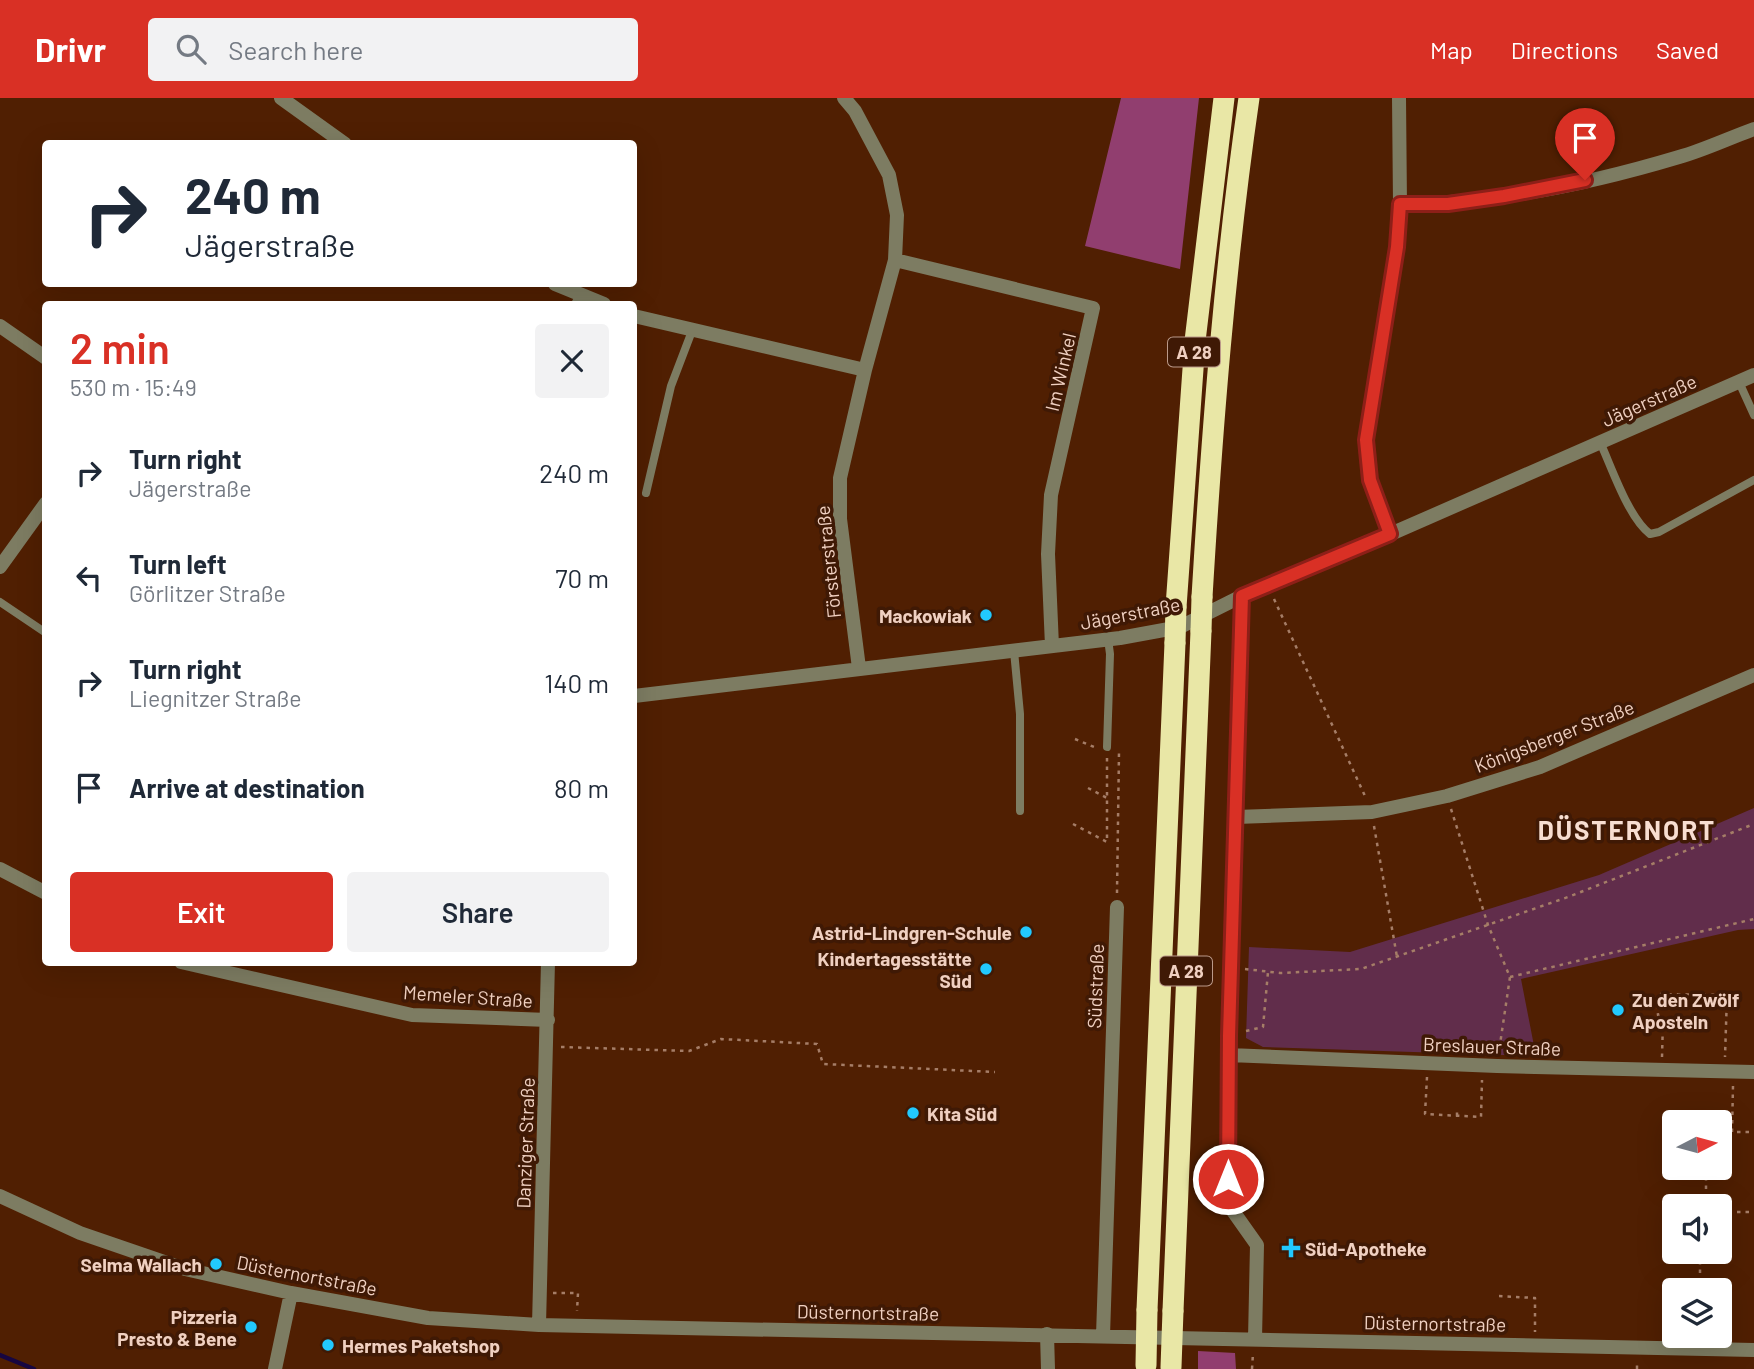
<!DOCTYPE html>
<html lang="en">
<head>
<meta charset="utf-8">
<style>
  :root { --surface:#fff; --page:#f2f2f3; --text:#1f2937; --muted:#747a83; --accent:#d93025 }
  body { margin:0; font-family:Barlow,sans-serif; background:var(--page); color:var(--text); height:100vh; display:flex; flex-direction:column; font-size:26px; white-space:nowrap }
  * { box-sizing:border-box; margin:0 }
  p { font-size:23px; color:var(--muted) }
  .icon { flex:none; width:38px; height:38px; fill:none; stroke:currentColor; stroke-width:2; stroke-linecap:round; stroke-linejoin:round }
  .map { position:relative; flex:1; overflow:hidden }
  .drawer { position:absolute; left:42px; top:203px; width:595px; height:665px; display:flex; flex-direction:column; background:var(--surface); border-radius:7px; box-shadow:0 7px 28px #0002 }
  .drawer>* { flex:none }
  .guide { position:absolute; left:42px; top:42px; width:595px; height:147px; border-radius:7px; box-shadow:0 7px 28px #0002; background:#fff; color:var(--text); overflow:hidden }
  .needle { width:46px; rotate:84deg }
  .tools { position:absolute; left:1662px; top:1012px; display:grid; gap:14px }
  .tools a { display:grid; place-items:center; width:70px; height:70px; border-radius:7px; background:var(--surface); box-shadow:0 7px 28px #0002; font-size:35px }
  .pin { position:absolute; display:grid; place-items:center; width:60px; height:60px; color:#fff; margin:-72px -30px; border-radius:50% 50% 50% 0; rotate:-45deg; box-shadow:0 0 7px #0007 }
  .pin .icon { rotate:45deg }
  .me { position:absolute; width:77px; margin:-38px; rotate:0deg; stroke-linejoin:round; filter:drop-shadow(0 0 5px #0008) }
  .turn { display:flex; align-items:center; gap:24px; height:147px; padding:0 28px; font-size:32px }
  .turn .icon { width:91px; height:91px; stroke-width:2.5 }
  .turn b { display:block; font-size:49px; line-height:60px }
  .round { display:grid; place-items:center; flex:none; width:74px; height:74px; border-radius:7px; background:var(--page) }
  .overview { display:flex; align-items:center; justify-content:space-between; height:119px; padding:0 28px }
  h1 { font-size:42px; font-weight:600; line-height:52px; color:var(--accent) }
  .button { display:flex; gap:14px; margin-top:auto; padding:14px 28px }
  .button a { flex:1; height:80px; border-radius:7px; background:var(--accent); color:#fff; font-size:28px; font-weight:600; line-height:80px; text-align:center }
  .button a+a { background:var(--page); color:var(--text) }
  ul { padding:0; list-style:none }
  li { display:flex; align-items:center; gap:21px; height:105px; padding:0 28px }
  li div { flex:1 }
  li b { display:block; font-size:26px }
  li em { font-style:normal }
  header { display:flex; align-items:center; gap:42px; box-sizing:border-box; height:98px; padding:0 35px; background:var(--accent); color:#fff }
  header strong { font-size:33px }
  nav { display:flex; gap:38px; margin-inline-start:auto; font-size:24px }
  .search { width:490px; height:63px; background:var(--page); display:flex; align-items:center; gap:18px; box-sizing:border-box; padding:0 24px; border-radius:7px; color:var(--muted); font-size:26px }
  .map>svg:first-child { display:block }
  .green { fill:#612d4b }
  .forest { fill:#913e6f }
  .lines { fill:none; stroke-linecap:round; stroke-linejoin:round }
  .stream { stroke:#170641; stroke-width:4.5 }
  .path { stroke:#a57d67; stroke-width:2.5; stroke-dasharray:3.5 5; stroke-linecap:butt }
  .lane { stroke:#7d7c62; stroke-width:8 }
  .street { stroke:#7d7c62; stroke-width:14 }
  .highway { stroke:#e9e7a6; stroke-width:21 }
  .highway-bridge { stroke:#e9e7a6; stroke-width:21 }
  .route-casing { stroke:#8d1f18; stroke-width:18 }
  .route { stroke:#d93025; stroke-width:12 }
  .poi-dot { fill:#22c9fe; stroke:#3f1905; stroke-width:2.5 }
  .labels { text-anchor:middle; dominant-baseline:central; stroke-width:7; stroke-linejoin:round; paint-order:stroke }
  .shield { fill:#3f1905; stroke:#bb9989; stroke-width:2 }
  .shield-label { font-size:18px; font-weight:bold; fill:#f0d0c1 }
  .street-label { font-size:19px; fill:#f0d0c1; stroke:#3f1905 }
  .poi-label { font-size:19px; font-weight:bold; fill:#f0d0c1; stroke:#3f1905; text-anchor:end }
  .district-label { font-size:26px; font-weight:bold; letter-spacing:2px; fill:#f8ded1; stroke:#3f1905 }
</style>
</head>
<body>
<header>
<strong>Drivr</strong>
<div class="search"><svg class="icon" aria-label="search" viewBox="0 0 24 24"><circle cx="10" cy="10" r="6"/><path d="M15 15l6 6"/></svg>Search here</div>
<nav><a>Map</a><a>Directions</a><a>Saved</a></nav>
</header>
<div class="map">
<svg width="1754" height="1271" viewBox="0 0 1754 1271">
  <rect width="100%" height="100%" fill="#501f02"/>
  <path class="green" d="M1754,710V831L1738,832L1521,881L1536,958L1263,949L1246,940L1249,849L1350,854L1599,777Z"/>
  <path class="forest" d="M1121,0H1199L1180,171L1085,148Z
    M1198,1253L1235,1255L1236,1271H1198Z"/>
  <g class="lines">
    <path class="stream" d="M0,1257L34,1271"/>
    <path class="path" d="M1274,501L1365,698
      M1075,641L1094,649
      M1088,690L1107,700
      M1451,711L1488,827L1510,879L1499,953
      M1073,726L1107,744V659
      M1374,728L1397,859
      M1117,795L1119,654
      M1245,871L1280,875L1361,871L1568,799L1754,726
      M1510,879L1754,821
      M1246,933L1263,929L1268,874
      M561,949L689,953L721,941L817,946L823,966L995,974
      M1662,959L1663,922L1658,917L1657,896L1727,897L1725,959
      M1427,979L1425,1016L1481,1019L1482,982
      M1457,1018V1010
      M1707,1024V1020
      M1720,1034H1754
      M1732,1034L1733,988
      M1706,1108V1069
      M1720,1114H1754
      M1700,1192V1153
      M553,1195H578L577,1213
      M1499,1198L1535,1200V1234
      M1252,1271L1253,1255
      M1637,1271V1263"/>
    <path class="lane" d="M575,206L580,197
      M1739,284L1754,317
      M1600,344C1612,370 1628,419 1650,436L1659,434L1754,382
      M646,395L671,288L692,233
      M0,504L46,535
      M1014,553L1020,616V713
      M1107,649L1110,556L1108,541"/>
    <path class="street" d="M281,0L345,46
      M844,0L855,13L889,77L897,117L895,162L865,272L840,380V421L859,570
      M1400,106C1493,106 1589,86 1679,59C1704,52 1729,40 1754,31
      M895,162L1093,210L1051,397L1048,456L1052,548
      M555,186L604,206
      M634,218L865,272
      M0,228L46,260
      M1390,436L1370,382L1366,342L1397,149L1400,106L1399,0
      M0,469L46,405
      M1242,498L1229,938L1228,1106L1257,1147L1255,1241
      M634,598L1120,540L1180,529L1242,498L1338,459L1754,277
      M1236,719L1372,714L1447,698L1540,669L1754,577
      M0,771L46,795
      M181,864L412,917L548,922
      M1229,957L1497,968L1754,974
      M0,1098L80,1135L185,1171L291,1195L428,1220L539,1227L1754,1252
      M539,1227L548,864
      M1047,1236L1048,1271
      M1103,1238L1117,809
      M275,1271L291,1195"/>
    <path class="highway" d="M1202,499C1212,332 1225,165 1249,0
      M1176,509L1195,243L1224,0
      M1147,1212L1175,545
      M1173,1213L1201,533"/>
    <path class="highway-bridge" d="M1201,533L1202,499
      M1175,545L1176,509
      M1146,1267L1147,1212
      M1171,1269L1173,1213"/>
  </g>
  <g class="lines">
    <g class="route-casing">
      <path id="route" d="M1228,1081L1229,938L1242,498L1390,436L1370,382L1366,342L1397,149L1400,106H1448L1504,98L1585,82"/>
    </g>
    <use href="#route" class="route"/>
  </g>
  <g class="poi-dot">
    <circle cx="986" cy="517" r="7"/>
    <circle cx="1026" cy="834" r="7"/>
    <circle cx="986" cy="871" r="7"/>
    <circle cx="1618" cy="912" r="7"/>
    <circle cx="913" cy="1015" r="7"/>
    <path d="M1287.5 1139.5h7v7h7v7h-7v7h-7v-7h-7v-7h7z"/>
    <circle cx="216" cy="1166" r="7"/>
    <circle cx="251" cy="1229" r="7"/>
    <circle cx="328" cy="1247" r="7"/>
  </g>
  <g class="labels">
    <g class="shield">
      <rect x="1168" y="239.5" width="52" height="29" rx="5"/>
      <rect x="1160" y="858.5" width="52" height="29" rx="5"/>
    </g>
    <g class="shield-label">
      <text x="1194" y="254">A 28</text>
      <text x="1186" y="873">A 28</text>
    </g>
    <g class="street-label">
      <text transform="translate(1060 274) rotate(-77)">Im Winkel</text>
      <text transform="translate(1649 302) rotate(-24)">Jägerstraße</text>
      <text transform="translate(828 464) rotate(-96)">Försterstraße</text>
      <text transform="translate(1130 515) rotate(-11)">Jägerstraße</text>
      <text transform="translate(1554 638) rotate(-21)">Königsberger Straße</text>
      <text transform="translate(1095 888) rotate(-88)">Südstraße</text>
      <text transform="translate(468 898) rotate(4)">Memeler Straße</text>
      <text transform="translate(1492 948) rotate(2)">Breslauer Straße</text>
      <text transform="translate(525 1045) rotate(-88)">Danziger Straße</text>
      <text transform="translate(307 1177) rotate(11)">Düsternortstraße</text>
      <text transform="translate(868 1214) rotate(1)">Düsternortstraße</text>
      <text transform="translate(1435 1225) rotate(1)">Düsternortstraße</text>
    </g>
    <g class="poi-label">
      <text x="972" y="517">Mackowiak</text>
      <text x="1012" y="834">Astrid-Lindgren-Schule</text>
      <text x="972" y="860">Kindertagesstätte<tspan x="972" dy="22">Süd</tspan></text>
      <text x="1632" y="901" text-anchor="start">Zu den Zwölf<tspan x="1632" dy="22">Aposteln</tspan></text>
      <text x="927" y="1015" text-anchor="start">Kita Süd</text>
      <text x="1305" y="1150" text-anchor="start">Süd-Apotheke</text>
      <text x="202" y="1166">Selma Wallach</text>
      <text x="237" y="1218">Pizzeria<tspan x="237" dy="22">Presto &amp; Bene</tspan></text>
      <text x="342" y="1247" text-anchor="start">Hermes Paketshop</text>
    </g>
    <g class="district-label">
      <text x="1627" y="731">DÜSTERNORT</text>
    </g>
  </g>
</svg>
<div class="tools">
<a><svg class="needle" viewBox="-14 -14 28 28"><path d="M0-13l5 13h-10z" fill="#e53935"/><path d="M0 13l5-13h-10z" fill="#747a83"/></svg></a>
<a><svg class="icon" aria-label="sound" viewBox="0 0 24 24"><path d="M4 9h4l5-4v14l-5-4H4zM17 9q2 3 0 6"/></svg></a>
<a><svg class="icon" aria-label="layers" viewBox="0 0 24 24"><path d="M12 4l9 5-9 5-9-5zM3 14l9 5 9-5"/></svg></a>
</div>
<div class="pin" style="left:1585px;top:82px;background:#d93025"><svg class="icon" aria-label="arrive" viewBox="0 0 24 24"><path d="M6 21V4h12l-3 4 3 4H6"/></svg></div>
<svg class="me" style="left:1228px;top:1081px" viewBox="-20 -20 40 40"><circle r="17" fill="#d93025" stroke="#fff" stroke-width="3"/><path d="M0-11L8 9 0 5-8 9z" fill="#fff"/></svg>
<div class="guide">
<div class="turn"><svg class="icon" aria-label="right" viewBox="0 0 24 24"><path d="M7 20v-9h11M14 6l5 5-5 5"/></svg><div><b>240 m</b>Jägerstraße</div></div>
</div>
<section class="drawer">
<div class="overview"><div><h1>2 min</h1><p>530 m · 15:49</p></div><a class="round"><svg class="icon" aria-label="close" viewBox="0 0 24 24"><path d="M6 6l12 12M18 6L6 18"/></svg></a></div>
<ul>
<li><svg class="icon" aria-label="right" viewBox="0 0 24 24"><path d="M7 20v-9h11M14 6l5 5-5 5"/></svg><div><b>Turn right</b><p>Jägerstraße</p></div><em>240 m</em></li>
<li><svg class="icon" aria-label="left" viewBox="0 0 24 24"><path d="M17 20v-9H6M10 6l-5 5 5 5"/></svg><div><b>Turn left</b><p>Görlitzer Straße</p></div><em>70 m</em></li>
<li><svg class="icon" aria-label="right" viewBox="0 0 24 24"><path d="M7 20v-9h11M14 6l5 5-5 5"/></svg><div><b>Turn right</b><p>Liegnitzer Straße</p></div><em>140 m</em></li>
<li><svg class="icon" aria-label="arrive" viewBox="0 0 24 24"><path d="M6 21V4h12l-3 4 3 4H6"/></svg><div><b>Arrive at destination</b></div><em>80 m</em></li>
</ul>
<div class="button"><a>Exit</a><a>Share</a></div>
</section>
</div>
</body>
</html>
